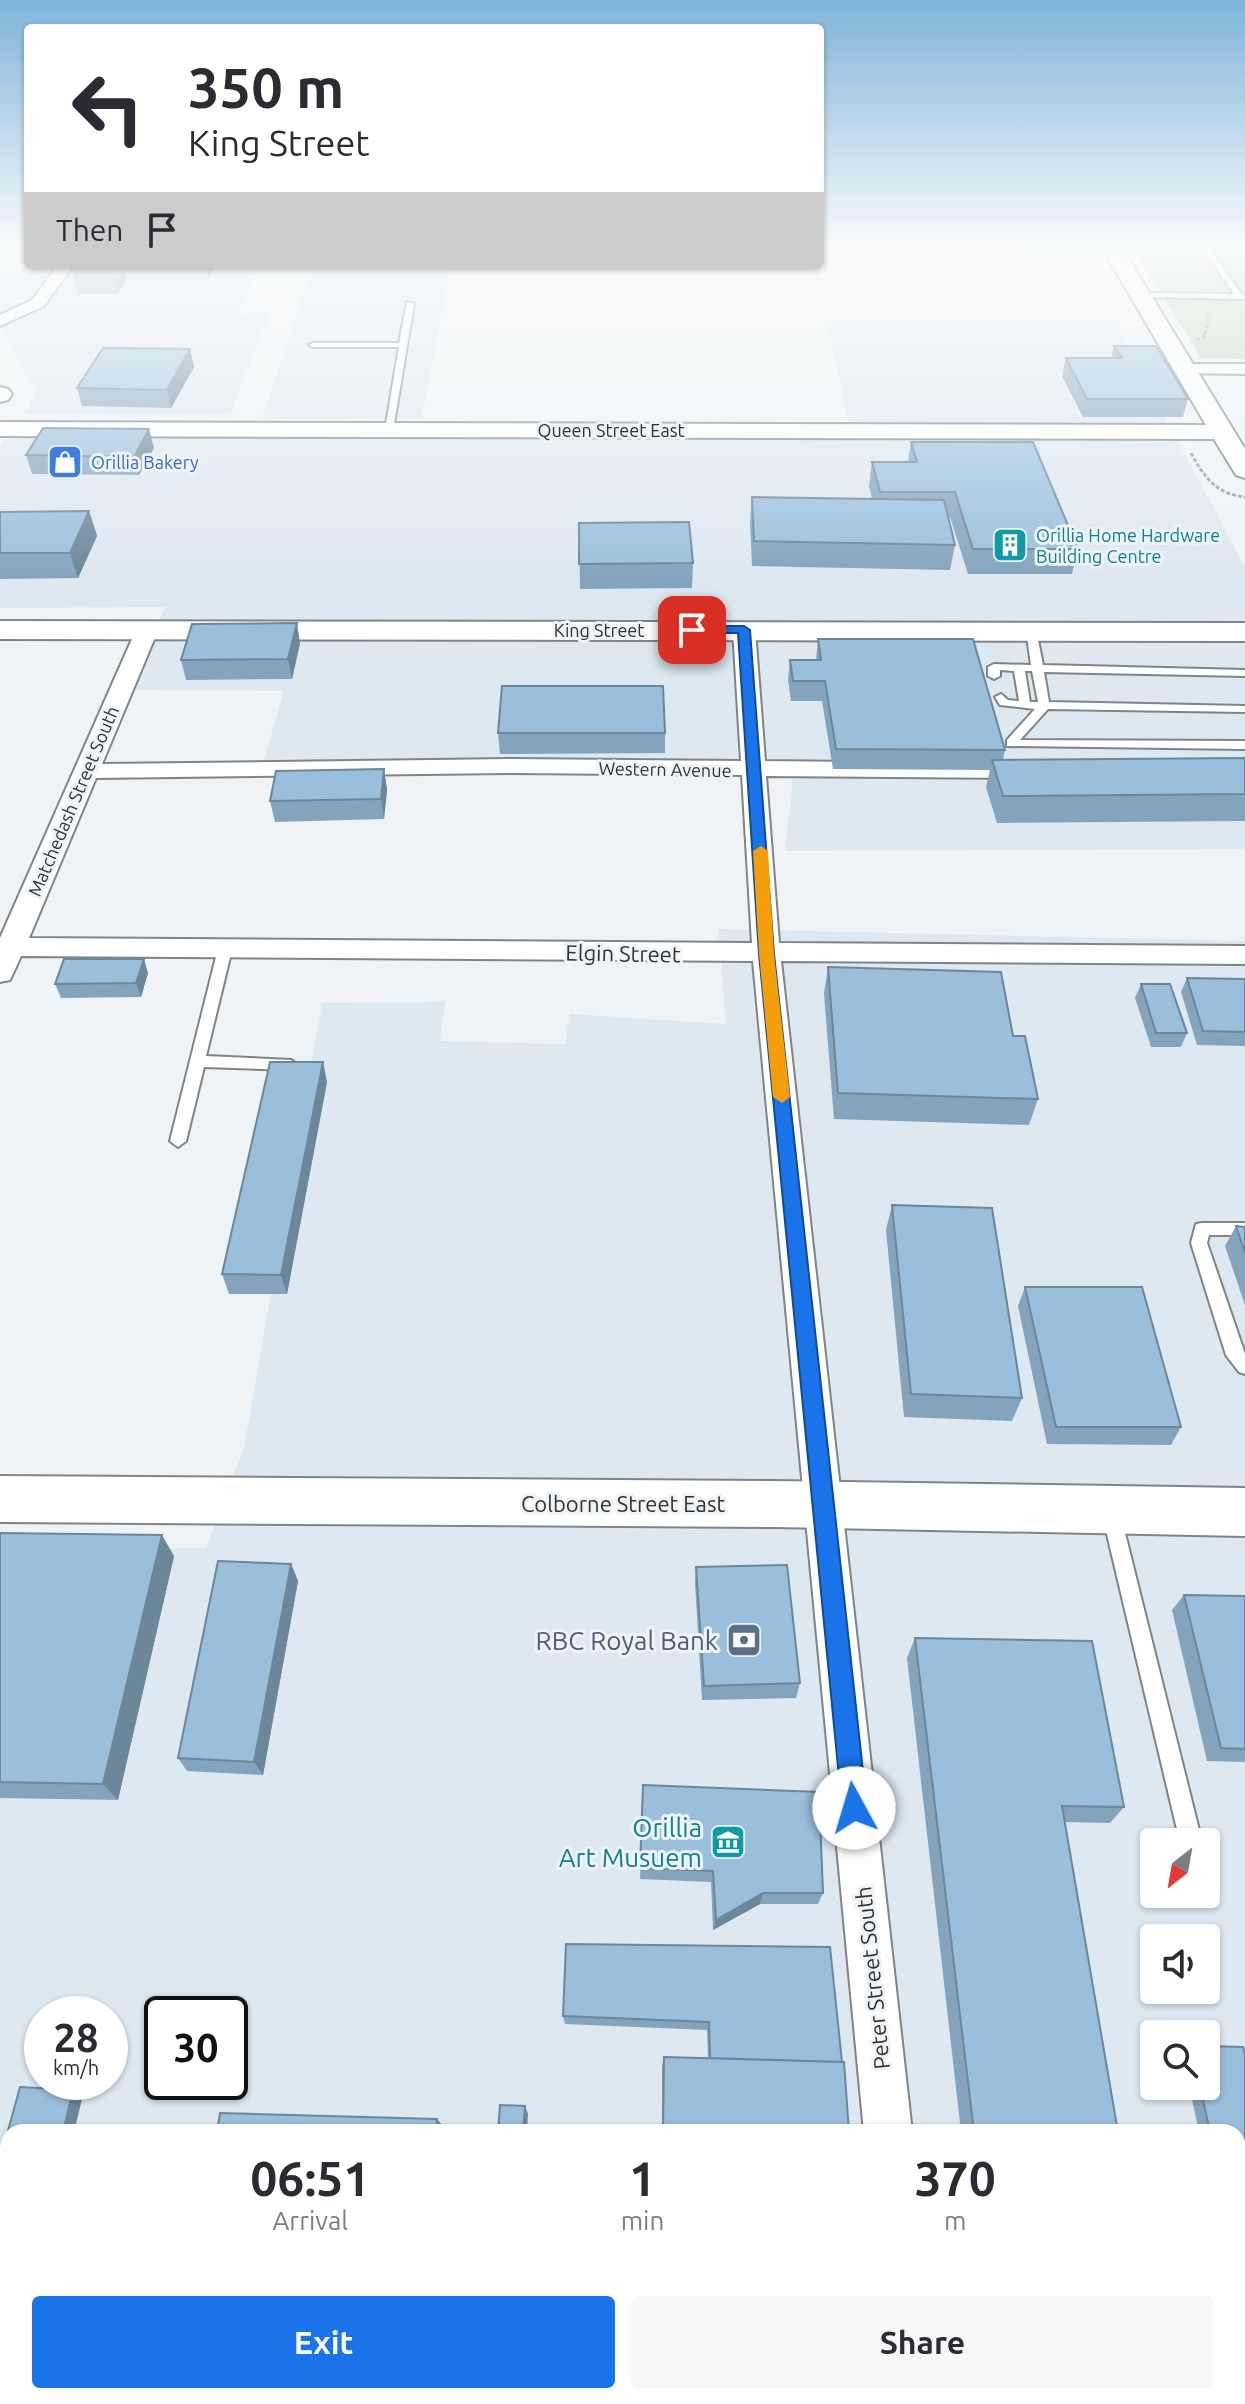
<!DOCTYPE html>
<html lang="en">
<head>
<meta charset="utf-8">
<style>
  :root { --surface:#fff; --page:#f7f7f7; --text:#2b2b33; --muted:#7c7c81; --accent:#1a73e8 }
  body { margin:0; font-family:Ubuntu,sans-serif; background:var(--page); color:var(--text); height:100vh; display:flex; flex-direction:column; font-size:30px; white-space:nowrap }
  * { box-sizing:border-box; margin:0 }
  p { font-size:26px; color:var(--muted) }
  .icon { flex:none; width:44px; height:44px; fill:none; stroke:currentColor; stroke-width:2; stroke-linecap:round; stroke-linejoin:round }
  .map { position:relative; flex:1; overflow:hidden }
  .side { position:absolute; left:0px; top:2124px; width:1246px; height:280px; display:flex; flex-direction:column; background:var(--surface); border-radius:24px 24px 0 0; box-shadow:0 2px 6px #0004 }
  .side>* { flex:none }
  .banner { position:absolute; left:24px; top:24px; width:800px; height:244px; border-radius:8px; box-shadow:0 2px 6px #0004; background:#fff; color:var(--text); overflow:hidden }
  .needle { width:52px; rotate:211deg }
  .buttons { position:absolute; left:1140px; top:1828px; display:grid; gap:16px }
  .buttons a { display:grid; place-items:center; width:80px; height:80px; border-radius:8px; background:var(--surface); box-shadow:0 2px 6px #0004; font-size:40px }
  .speed { position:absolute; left:24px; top:1996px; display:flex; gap:16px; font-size:40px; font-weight:700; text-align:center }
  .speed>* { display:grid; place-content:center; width:104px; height:104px; border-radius:50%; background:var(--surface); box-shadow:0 2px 6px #0004; line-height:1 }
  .speed small { font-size:20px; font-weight:400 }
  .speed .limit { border:4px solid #111; border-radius:12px; background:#fff; color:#111 }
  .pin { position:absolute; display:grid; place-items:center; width:68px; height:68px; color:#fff; margin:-34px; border-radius:16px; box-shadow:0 4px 12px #0006 }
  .me { position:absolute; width:88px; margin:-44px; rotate:354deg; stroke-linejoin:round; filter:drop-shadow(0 0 6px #0008) }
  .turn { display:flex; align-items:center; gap:28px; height:168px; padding:0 32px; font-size:36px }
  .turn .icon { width:104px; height:104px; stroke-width:2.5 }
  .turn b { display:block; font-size:56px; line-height:68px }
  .then { display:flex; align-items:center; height:76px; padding:0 32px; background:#0003; gap:16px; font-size:30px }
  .eta { display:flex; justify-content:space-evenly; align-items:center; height:136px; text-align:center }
  .eta b { font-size:48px; font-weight:700; line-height:56px }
  .button { display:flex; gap:16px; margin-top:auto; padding:16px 32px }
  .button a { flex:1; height:92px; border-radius:8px; background:var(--accent); color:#fff; font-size:32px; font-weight:700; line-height:92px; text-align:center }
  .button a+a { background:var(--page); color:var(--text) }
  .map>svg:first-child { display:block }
  .built { fill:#dee8f1; fill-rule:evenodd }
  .green { fill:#c2d3b9 }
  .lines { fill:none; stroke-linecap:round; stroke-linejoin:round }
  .lane-casing { stroke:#818487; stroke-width:4 }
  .street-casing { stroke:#818487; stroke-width:4 }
  .secondary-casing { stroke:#818487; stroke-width:4 }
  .path { stroke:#999b9d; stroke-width:3; stroke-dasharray:4 2; stroke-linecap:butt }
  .lane { fill:#fff; fill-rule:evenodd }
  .street { fill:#fff; fill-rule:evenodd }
  .secondary { fill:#fff; fill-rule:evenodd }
  .wall { fill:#84a4bd }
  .shaded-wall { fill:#6c869a }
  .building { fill:#9abfdc; stroke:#6c869a; stroke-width:2 }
  .route { fill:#1a73e8; stroke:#114b97; stroke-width:2 }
  .slow { fill:#f59e0b }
  .labels { text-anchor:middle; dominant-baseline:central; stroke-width:6; stroke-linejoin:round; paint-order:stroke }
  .far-street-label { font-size:18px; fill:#313233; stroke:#f0f3f6 }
  .far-shop-label { font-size:18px; fill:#366cbe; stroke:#f0f3f6; text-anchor:start }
  .far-culture-label { font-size:18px; fill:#0d838f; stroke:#f0f3f6; text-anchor:start }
  .street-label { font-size:22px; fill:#313233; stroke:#f0f3f6 }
  .near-service-label { font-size:26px; fill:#4e5e75; stroke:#f0f3f6; text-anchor:end }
  .near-culture-label { font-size:26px; fill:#0d838f; stroke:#f0f3f6; text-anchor:end }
</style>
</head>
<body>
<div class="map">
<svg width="1245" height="2404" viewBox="0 0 1245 2404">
  <rect width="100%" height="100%" fill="#f0f3f6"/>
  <path class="built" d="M0,243H28V264H451L422,418L262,419L310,274H256L237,314L269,315L230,415L26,413L35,392L0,324Z
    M1116,325L1245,567V849L785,851L794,767L261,769L284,691L129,690L165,607L0,608V447L6,437L852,439L828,326Z
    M718,929L1245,941V2404H0V1550L206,1548L244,1447L322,1003L445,1002L440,1041L565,1044L570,1014L726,1024ZM1154,1842H1206V1894H1154ZM1154,1938H1206V1990H1154ZM42,2014H110V2082H42ZM162,2014H230V2082H162ZM1154,2034H1206V2086H1154ZM8,2132H1238V2396H8Z"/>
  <path class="green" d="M1130,243H1245V359L1201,358Z"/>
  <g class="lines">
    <g class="lane-casing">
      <path id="lane" d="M1199,243H1206L1242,295H1245V299L1138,297L1141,293L1234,294Z
        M407,302L414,304L393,430L389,433L385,430L399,347H313L309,345L313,343H399Z
        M1031,627L1036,630L1043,665L1245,670V676L1044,672L1049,702L1245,706V712L1048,709L1020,740L1245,741V749L1007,746V740L1035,709L1000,705L995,697L1001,694L1008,700L1019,701L1014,671L1000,670V676L994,679L988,676V667L994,664L1031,665L1026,630ZM1025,671H1032L1038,702H1030Z
        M225,944L232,949L206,1056L291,1060L298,1065L291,1070L204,1067L186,1141L178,1147L170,1141L218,949Z
        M1202,1223H1245V1235H1209L1207,1243L1245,1354V1374L1239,1372L1226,1355L1191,1243L1196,1224Z
        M1111,1504L1118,1507L1120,1513L1202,1842H1180L1102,1513L1104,1507Z"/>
    </g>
    <g class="street-casing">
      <path id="street" d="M59,264H74L44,306L0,326V315L32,300Z
        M1184,364H1245V374L1178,373L1176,369Z
        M147,624L158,630L102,764L513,759L741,761L733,630L744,624L752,625L755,630L765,761L1034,764L1043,766L1046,771L1043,776L1034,778L766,776L779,943L1245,946V964L781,961L912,2132H864L753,961L21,956L10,980L0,982V938L136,630ZM513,773L742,775L752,943L29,938L96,778Z
        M889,2396H943V2404H889Z"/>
    </g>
    <g class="secondary-casing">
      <path id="secondary" d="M1099,243H1119L1245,449V478L1236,475L1214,439L0,436V422L1206,425Z
        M0,387L8,389L12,394L8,400L0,402Z
        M0,621L1245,623V641L0,639Z
        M0,1476L776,1481L1245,1488V1536L776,1527L0,1522Z"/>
    </g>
    <path class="path" d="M1196,340L1205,336L1209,312
      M1191,453C1204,477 1216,494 1245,497"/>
    <use href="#lane" class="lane"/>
    <use href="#street" class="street"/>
    <use href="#secondary" class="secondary"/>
  </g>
  <path class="wall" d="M78,264H217L209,279H127L117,294H78L72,272Z
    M1114,346L1188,399L1183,417H1083L1062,376L1066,358H1111Z
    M190,349L194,367L171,408L82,406L77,388Z
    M911,442L1078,549L1072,574H968L950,517H948L955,545L950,570L752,566L750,522L752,497L872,499L869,486L872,462H908Z
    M154,448L139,475L32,474L26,455Z
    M89,511L97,536L78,578L0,579V512Z
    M579,523L693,563L692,588L580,589Z
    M818,639L1005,750L1003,760L1245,758V821L997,823L986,787L990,770L833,769L822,701H791L788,680L790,660H816Z
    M300,643L292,679L186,680L181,660Z
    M498,733H665V753L500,754Z
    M384,769L387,790L384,819L275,822L270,801Z
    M828,967L1013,1036L1038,1099L1029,1125L834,1119L824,994Z
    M148,973L141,997L61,998L55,984Z
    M1187,978L1245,979V1046L1197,1045L1181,992Z
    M1141,984L1187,1033L1181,1047H1151L1135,998Z
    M327,1082L287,1294H229L222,1274Z
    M892,1205L1022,1398L1012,1421L904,1417L886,1230Z
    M1236,1226L1245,1227V1305L1225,1246Z
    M1025,1287L1181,1427L1171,1445L1047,1444L1018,1306Z
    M0,1533L174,1556L118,1800L0,1798Z
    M291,1564L298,1581L263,1775L187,1771L178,1758Z
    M696,1567L800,1683L796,1698L702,1700L695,1583Z
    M1184,1595L1245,1596V1762L1207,1761L1172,1610Z
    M915,1638L1124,1807L1110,1823L1064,1822L1118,2132H961L907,1658Z
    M643,1785L823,1893L818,1904H760L713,1930L711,1882L640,1879Z
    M830,1947L849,2132H662V2066L664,2057L708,2058L707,2030L565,2024L563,2016Z
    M1245,2055V2186H1238V2132H1199L1189,2086H1206Z
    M991,2396H1238L1245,2404H992Z"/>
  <path class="shaded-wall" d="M117,264H124L127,279L117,294L112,272Z
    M206,264H217L209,279Z
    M190,349L194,367L171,408L167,390Z
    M149,429L154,448L139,475L134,457Z
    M89,511L97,536L78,578L70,553Z
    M297,623L300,643L292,679L288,659Z
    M384,769L387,790L384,819L381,799Z
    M144,959L148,973L141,997L136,983Z
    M323,1062L327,1082L287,1294L281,1275Z
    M162,1535L174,1556L118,1800L103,1784Z
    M291,1564L298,1581L263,1775L254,1762Z
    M763,1893L760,1904L713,1930L716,1920Z
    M73,2090L83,2095L74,2132H63Z
    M525,2106L528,2114L527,2132H523Z
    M437,2119L443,2126V2132H436Z"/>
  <path class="building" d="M78,264H117L112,272H72Z
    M1114,346H1156L1188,399H1087L1066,358H1122Z
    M103,348L190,349L167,390L77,388Z
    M43,428L149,429L134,457L26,455Z
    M911,442H1033L1078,549H973L955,492H880L872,462H917Z
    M752,497L944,500L955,545L754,541Z
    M89,511L70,553H0V512Z
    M689,522L693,563L579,564V523Z
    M297,623L288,659L181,660L192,624Z
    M818,639H973L1005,750L836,749L825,681H793L790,660H821Z
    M502,686H663L665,733H498Z
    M1245,758V794L1003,796L992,760Z
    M384,769L381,799L270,801L276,771Z
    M64,959H144L136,983L55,984Z
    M828,967L1001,972L1013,1036H1025L1038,1099L838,1093Z
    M1187,978L1245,979V1032L1203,1031Z
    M1141,984H1170L1187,1033H1156Z
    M270,1062H323L281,1275L222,1274Z
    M892,1205L992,1208L1022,1398L911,1394Z
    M1236,1226L1245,1227V1253Z
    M1025,1287H1142L1181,1427H1056Z
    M0,1533L162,1535L103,1784L0,1782Z
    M218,1561L291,1564L254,1762L178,1758Z
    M787,1565L800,1683L704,1686L696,1567Z
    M1184,1595L1245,1596V1749L1221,1748Z
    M915,1638L1092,1641L1124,1807L1062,1806L1118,2132H974Z
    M643,1785L819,1792L823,1893H763L716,1920L713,1871L640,1868Z
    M566,1944L830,1947L842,2062L710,2058L709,2022L563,2016Z
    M1206,2046L1243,2047L1245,2055V2183H1238V2132H1210L1200,2086H1206Z
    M664,2057L844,2062L849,2132H663Z
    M20,2087L73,2090L63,2132H8V2242L0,2241V2160Z
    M500,2105L525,2106L523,2132H498Z
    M220,2113L437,2119L436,2132H217Z
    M1238,2209H1245V2404H1006L1005,2396H1238Z
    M0,2268H8V2396H815V2404H0Z"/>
  <linearGradient id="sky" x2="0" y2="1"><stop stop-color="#7fb3da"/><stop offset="0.42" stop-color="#f8fafb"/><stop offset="1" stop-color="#f8fafb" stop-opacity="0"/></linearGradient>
  <rect width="1245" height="579" fill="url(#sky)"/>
  <path class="route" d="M744,626L750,630L774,954L867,1808L863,1816L854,1820L846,1816L842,1808L759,954L738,633H692L686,630L692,626Z"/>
  <path class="slow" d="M761,846L768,851L774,954L790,1097L782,1103L773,1097L759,954L753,851Z"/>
  <defs>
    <g id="shop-square" transform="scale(1.8)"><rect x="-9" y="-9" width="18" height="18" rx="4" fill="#3f7fe0" stroke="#f0f3f6"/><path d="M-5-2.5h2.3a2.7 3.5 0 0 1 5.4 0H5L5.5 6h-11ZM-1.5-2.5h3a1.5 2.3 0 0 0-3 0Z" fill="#fff"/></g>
    <g id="building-square" transform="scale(1.8)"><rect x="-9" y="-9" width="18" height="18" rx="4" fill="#0f9aa8" stroke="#f0f3f6"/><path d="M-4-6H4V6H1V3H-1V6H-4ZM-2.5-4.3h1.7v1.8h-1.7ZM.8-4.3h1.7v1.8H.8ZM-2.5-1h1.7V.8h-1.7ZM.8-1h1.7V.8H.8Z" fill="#fff"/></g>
    <g id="bank-square" transform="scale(1.8)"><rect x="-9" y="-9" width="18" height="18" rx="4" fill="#5c6f8a" stroke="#f0f3f6"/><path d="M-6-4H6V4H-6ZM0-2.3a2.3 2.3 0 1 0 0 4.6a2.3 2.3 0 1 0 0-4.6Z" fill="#fff"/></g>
    <g id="museum-square" transform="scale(1.8)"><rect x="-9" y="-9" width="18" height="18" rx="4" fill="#0f9aa8" stroke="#f0f3f6"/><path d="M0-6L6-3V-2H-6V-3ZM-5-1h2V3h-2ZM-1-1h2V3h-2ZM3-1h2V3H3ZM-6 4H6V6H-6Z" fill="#fff"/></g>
  </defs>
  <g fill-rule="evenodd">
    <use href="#shop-square" x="65" y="462"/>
    <use href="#building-square" x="1010" y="545"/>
    <use href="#bank-square" x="744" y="1640"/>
    <use href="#museum-square" x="728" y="1842"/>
  </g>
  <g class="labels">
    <g class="far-street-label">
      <text x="611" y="430">Queen Street East</text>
      <text x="599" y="630">King Street</text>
      <text transform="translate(665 769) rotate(1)">Western Avenue</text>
      <text transform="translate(73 801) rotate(-67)">Matchedash Street South</text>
    </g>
    <g class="far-shop-label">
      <text x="91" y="462">Orillia Bakery</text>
    </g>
    <g class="far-culture-label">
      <text x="1036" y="535">Orillia Home Hardware<tspan x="1036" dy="21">Building Centre</tspan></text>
    </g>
    <g class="street-label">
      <text transform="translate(623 953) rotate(1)">Elgin Street</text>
      <text x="623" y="1503">Colborne Street East</text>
      <text transform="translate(872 1978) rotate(-96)">Peter Street South</text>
    </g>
    <g class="near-service-label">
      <text x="718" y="1640">RBC Royal Bank</text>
    </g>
    <g class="near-culture-label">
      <text x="702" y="1827">Orillia<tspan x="702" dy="30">Art Musuem</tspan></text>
    </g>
  </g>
</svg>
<div class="buttons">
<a><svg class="needle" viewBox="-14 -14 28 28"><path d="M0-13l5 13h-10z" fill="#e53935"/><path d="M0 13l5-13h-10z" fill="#7c7c81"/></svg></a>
<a><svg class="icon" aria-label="sound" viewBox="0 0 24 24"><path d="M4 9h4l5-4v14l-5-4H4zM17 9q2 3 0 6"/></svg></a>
<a><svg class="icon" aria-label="search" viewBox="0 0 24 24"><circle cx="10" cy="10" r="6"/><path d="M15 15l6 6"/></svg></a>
</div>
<div class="speed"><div>28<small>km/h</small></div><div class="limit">30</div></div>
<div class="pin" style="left:692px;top:630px;background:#d93025"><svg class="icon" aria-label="arrive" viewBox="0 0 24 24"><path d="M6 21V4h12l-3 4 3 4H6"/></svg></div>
<svg class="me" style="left:854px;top:1808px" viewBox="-20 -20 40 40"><circle r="19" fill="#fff"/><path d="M0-13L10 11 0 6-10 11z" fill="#1a73e8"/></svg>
<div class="banner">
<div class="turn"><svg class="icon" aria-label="left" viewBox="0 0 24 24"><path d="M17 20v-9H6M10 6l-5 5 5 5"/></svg><div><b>350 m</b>King Street</div></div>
<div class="then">Then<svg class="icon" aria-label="arrive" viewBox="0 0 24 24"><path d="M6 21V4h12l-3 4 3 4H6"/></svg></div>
</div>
<section class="side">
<div class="eta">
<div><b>06:51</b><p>Arrival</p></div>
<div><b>1</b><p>min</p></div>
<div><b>370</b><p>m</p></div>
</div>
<div class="button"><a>Exit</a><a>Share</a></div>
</section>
</div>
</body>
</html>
